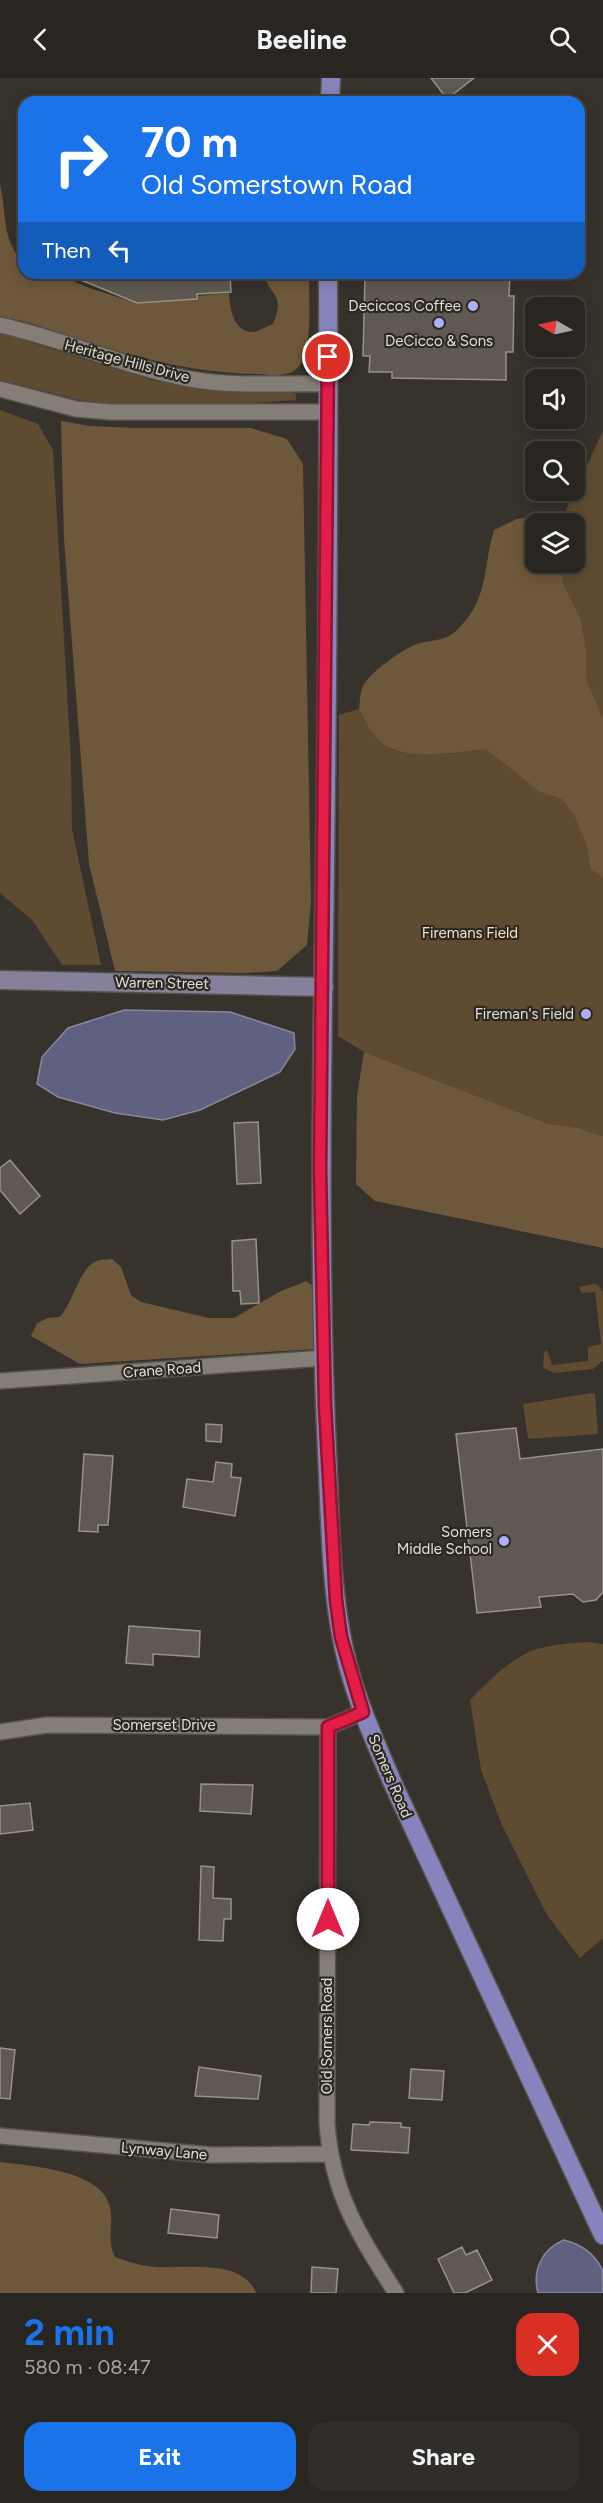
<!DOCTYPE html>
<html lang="en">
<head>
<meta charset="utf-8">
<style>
  :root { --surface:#292621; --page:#312e2a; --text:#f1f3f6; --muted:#a5a5a5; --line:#45433f; --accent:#1a73e8 }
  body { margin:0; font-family:Figtree,sans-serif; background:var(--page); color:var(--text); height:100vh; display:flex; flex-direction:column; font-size:22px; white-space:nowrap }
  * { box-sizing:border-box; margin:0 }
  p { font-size:20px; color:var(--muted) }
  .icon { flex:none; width:33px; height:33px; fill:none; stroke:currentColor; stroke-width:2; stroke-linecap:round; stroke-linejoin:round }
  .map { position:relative; height:2215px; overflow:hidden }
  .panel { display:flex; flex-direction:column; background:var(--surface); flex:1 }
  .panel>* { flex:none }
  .hud { position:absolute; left:18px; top:18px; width:567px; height:183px; border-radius:18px; box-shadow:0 3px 15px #0003,0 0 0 2px var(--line); background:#1a73e8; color:#fff; overflow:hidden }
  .needle { width:39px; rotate:279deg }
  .tools { position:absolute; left:525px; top:219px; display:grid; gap:12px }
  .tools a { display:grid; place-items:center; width:60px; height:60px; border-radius:12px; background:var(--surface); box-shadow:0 3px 15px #0003,0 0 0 2px var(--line); font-size:30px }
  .pin { position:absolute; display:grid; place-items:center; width:51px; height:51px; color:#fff; margin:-26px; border:3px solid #fff; border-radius:50%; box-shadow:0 2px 6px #0007 }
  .me { position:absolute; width:66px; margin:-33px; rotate:0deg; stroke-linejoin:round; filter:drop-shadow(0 0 4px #0008) }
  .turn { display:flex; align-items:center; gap:21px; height:126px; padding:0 24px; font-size:27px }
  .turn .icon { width:78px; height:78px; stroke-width:2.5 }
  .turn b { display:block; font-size:42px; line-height:51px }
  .then { display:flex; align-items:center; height:57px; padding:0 24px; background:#0003; gap:12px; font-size:22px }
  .round { display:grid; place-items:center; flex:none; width:63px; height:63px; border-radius:18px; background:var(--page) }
  .summary { display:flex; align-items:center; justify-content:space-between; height:102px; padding:0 24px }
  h1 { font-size:36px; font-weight:700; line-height:45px; color:var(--accent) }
  .action { display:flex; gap:12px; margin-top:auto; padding:12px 24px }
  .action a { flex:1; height:69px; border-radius:18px; background:var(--accent); color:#fff; font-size:24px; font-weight:700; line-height:69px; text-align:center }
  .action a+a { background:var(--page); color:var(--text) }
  header { display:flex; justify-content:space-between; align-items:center; height:78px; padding:0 24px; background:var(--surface); font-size:27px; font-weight:700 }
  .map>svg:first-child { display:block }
  .green { fill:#5f4b32 }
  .forest { fill:#6e583c }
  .water { fill:#606180; stroke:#87869b; stroke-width:1.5 }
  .building { fill:#5f5952; stroke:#979189; stroke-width:1.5 }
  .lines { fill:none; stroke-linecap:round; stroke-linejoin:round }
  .street-casing { stroke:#55514b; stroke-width:18 }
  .secondary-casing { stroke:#55514b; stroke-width:21 }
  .primary-casing { stroke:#55514b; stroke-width:21 }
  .street { stroke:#847e77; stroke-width:15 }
  .secondary { stroke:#86809a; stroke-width:18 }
  .primary { stroke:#8783bc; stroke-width:18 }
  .route-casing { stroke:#92132f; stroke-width:15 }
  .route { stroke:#e11d48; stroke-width:10 }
  .poi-dot { fill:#adaffb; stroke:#2d2822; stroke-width:2 }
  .labels { text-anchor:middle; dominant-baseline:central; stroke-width:4.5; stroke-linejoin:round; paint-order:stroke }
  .poi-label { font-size:15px; fill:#e1ded9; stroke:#2d2822; text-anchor:end }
  .street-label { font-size:15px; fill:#e1ded9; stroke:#2d2822 }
  .park-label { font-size:15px; fill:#f9e0c2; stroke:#2d2822 }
</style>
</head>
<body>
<header><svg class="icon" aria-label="back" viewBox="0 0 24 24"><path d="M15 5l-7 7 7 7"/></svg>Beeline<svg class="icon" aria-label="search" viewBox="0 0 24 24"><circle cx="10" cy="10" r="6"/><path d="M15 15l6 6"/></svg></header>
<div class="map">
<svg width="603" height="2215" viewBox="0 0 603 2215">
  <rect width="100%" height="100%" fill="#37322c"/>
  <path class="green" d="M0,255L155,303L227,314L293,315L296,316V322L238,326H111L80,322L0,302Z
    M0,332L38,346L53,372L71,682L72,751L101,887H62L33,843L0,815Z
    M603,353V640L587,603L586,571L581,541L564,507L559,485L574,484V446L560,445Z
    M359,631C364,640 369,652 376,660C403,687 453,675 486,670L540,714L562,721L575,740L587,769L590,791L603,800V1058L578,1050L546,1045L364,974L338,958L339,637Z
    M593,1206L598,1207L603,1214V1283L593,1291L554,1295L543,1290L544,1274L547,1272L552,1287L588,1283V1269L601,1266L595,1214L582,1215L579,1209Z
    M592,1315L595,1316L598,1356L528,1361L523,1326Z
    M587,1564L603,1566V1860L580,1880L547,1837L501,1745L481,1692L470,1622C490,1602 513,1577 541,1570C556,1566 572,1565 587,1564Z"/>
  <path class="forest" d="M0,107C8,141 0,156 24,187V195H52L92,211L133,224L229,215C230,230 233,255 254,254C259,253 267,248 273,246C286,214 270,220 263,195H309C308,217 315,280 295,292C286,299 270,297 259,296C174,295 103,269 23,243L0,238Z
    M61,343L90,348L135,350H251L287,361L303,386L311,825L307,867L277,893L245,895L115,893L89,786L64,461Z
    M543,438L560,445L536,446V484L559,485L564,507L581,541L586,571L587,603L603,640V800L590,791L587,769L575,740L562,721L540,714L486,671C452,674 403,687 376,660C369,652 364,640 359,631C360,624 360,615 363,608C369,595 404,570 417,566C433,561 446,564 459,550C489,520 483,488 494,452L517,441Z
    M364,974L546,1045L578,1050L603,1058V1170L375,1123L356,1106L357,1018Z
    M112,1181L121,1189L131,1217L141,1224L209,1240H234L279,1214L306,1203L316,1210L320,1234L314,1271L80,1286L31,1258L37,1245L48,1240L60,1239C73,1225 80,1188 97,1183C101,1181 107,1182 112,1181Z
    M0,2084C31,2088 102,2092 110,2129C114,2146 106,2162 115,2179C128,2184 142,2188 156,2189C186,2191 242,2180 256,2215H0Z"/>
  <path class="water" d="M124,932L230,934L294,955L295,971L280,994L200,1032L163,1042L115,1035L58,1019L37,1006L42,979L68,950Z
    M564,2162C580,2166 594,2175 602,2191C603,2197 603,2208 603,2215H538C532,2192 542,2171 564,2162Z"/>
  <path class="building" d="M431,0H474L447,21Z
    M64,195H230L231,214L197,216V221L137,225Z
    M370,195H510L509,218H514L513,274H506V302L392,300V294H369L370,278H363L365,198L370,199Z
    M258,1044L261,1105L237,1106L234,1045Z
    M10,1082L40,1118L20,1136L0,1112V1090Z
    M256,1161L259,1225L241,1226L240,1213H233L232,1163Z
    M206,1346L222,1347L221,1364L206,1363Z
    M516,1350L520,1381L603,1371V1514L596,1522L583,1524L573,1516L539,1519L541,1529L477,1535L456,1356Z
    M84,1376L113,1378L108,1447H98V1454L79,1453Z
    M216,1384L232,1386L231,1399L241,1400L235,1438L183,1429L187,1401L213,1404Z
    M129,1548L200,1553L199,1579L153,1576V1587L126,1585Z
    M201,1706L253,1707L251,1736L200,1733Z
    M30,1725L33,1752L0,1756V1728Z
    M201,1788L214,1789L213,1820L231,1821V1841H224L223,1863L199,1862Z
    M0,1970L15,1972L10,2021L0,2020Z
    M199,1989L261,1998L258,2021L195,2018Z
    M411,1991L444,1993L442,2022L409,2020Z
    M370,2044L401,2045V2049L410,2050L408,2075L351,2072L353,2046L369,2047Z
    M171,2131L219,2137L217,2160L168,2155Z
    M462,2169L466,2177L477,2172L492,2202L465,2215H454L438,2181Z
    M312,2189L338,2191L336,2215H311Z"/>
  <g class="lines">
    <g class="street-casing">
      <path id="street" d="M0,247C64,261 125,289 190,301C236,309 283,305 328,306
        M0,311L76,331L110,334H329
        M0,1303L324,1280
        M328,1649L327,2045C332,2116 359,2157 396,2215
        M0,1654L47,1647L328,1649L363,1634
        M0,2058L212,2077L329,2076"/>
    </g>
    <g class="secondary-casing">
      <path id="secondary" d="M0,902L324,909"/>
    </g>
    <g class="primary-casing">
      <path id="primary" d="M330,24L331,0
        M328,195C329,437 327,680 323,922C321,1072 320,1223 327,1373C330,1434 330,1496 341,1556C350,1609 373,1659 394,1708L603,2157"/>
    </g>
    <use href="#street" class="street"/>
    <use href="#secondary" class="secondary"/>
    <use href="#primary" class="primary"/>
  </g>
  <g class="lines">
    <g class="route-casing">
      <path id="route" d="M328,1841V1649L363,1634L341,1559L336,1522L325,1328L320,1092L328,279"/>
    </g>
    <use href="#route" class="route"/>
  </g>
  <g class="poi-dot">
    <circle cx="473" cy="228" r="6"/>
    <circle cx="439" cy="245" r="6"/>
    <circle cx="586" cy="936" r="6"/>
    <circle cx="504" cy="1463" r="6"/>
  </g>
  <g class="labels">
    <g class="poi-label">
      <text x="461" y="228">Deciccos Coffee</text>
      <text x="439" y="263" text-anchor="middle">DeCicco &amp; Sons</text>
      <text x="574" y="936">Fireman's Field</text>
      <text x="492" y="1454">Somers<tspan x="492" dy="17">Middle School</tspan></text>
    </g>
    <g class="street-label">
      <text transform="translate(127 283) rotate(15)">Heritage Hills Drive</text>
      <text transform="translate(162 905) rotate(1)">Warren Street</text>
      <text transform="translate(162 1292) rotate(-4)">Crane Road</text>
      <text x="164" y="1647">Somerset Drive</text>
      <text transform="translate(390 1698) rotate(67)">Somers Road</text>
      <text transform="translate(327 1958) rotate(-90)">Old Somers Road</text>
      <text transform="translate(164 2073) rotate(5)">Lynway Lane</text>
    </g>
    <g class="park-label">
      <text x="470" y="855">Firemans Field</text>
    </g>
  </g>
</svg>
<div class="tools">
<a><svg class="needle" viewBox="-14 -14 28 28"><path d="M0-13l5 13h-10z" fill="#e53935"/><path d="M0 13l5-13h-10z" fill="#a5a5a5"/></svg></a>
<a><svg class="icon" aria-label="sound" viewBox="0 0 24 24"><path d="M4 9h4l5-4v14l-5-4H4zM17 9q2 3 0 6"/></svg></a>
<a><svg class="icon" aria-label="search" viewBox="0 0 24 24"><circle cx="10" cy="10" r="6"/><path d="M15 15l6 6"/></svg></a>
<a><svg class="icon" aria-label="layers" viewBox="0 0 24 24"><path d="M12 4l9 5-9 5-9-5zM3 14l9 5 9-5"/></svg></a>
</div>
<div class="pin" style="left:328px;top:279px;background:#d93025"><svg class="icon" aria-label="arrive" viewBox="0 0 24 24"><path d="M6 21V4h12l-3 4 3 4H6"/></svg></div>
<svg class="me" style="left:328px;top:1841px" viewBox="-20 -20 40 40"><circle r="19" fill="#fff"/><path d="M0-13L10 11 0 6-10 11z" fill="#e11d48"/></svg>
<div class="hud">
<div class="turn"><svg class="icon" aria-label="right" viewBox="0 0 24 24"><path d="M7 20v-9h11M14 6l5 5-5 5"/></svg><div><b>70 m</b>Old Somerstown Road</div></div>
<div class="then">Then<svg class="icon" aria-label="left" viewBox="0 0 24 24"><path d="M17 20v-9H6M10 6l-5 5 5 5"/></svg></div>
</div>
</div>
<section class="panel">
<div class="summary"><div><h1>2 min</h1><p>580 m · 08:47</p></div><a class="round" style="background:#d93025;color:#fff"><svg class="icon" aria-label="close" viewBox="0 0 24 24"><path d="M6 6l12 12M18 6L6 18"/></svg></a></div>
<div class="action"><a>Exit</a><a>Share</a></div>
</section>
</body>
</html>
